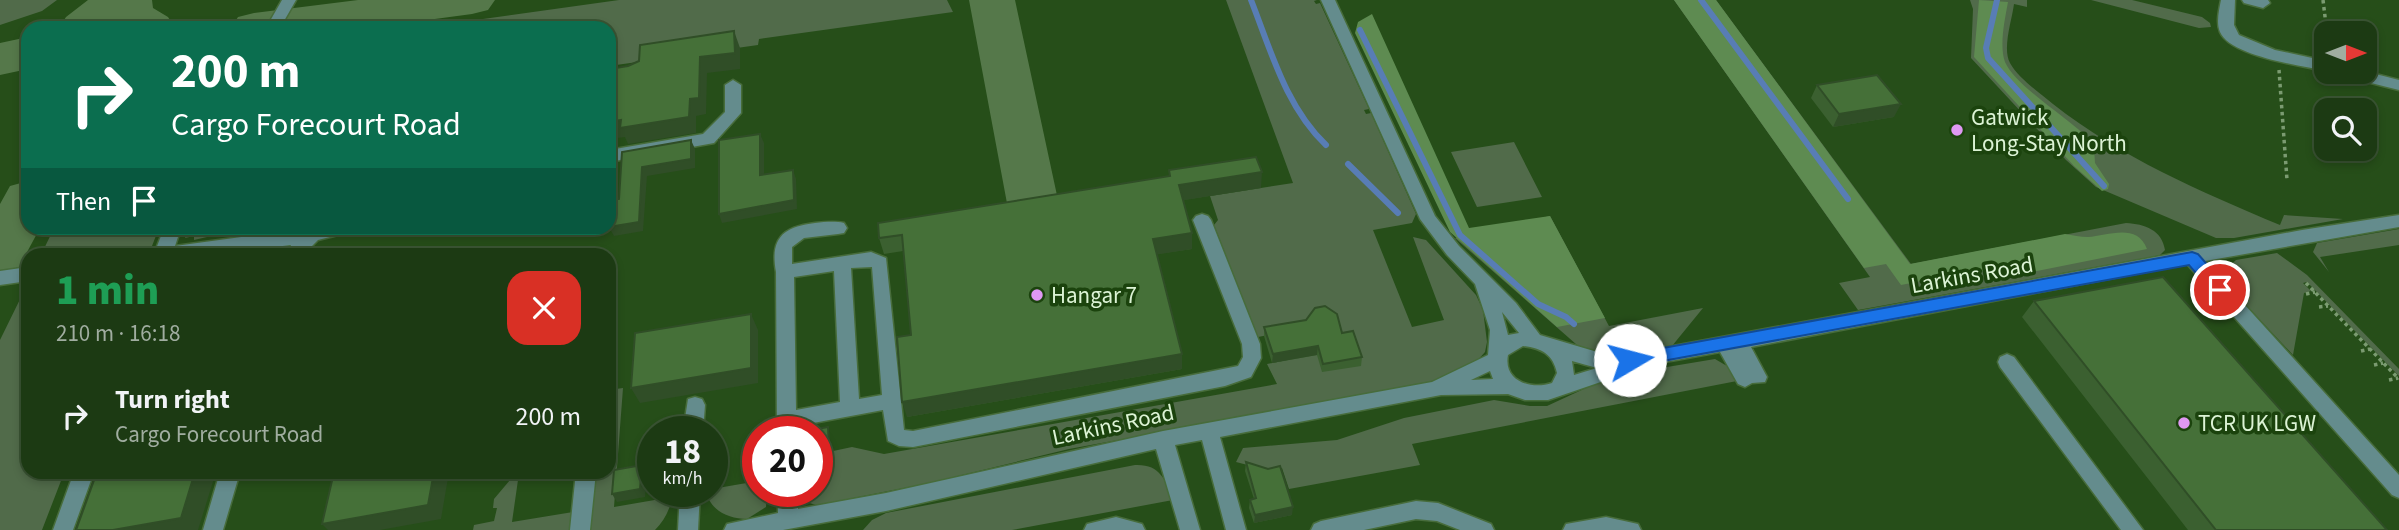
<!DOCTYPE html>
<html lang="en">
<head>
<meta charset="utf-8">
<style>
  :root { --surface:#1c3a13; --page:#25411c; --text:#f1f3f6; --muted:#a0ada0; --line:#3a5433 }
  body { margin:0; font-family:"Source Sans 3",sans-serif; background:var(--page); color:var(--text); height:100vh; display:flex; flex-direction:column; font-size:26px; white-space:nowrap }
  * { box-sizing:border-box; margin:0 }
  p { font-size:23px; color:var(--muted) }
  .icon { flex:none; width:38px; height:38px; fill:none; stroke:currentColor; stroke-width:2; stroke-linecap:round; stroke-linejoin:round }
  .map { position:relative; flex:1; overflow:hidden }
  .side { position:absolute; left:21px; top:248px; width:595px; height:231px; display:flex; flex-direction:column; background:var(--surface); border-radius:21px; box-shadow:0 4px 10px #0003,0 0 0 2px var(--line) }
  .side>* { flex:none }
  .banner { position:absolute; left:21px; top:21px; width:595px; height:214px; border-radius:21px; box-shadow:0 4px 10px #0003,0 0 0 2px var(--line); background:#0b6e4f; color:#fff; overflow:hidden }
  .needle { width:46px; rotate:90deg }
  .buttons { position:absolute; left:2314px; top:21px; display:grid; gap:14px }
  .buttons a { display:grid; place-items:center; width:63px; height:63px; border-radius:14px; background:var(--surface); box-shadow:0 4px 10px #0003,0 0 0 2px var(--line); font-size:35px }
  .speed { position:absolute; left:637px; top:416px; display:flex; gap:14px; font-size:35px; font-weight:700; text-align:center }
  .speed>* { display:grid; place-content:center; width:91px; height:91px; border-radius:50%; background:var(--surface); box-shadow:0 4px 10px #0003,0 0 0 2px var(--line); line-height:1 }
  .speed small { font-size:18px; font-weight:400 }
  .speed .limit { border:10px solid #d22; background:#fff; color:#111 }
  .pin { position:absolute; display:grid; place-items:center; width:60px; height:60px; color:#fff; margin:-30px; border:4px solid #fff; border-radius:50%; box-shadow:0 2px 7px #0007 }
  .me { position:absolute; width:77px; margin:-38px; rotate:82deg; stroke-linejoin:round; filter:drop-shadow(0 0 5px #0008) }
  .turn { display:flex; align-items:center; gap:24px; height:147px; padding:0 35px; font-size:32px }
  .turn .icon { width:91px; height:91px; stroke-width:2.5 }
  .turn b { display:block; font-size:49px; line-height:60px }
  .then { display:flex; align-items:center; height:66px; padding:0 35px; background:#0003; gap:14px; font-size:26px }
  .round { display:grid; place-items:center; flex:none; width:74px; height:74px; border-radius:21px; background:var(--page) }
  .overview { display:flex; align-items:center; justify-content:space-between; height:119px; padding:0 35px }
  h1 { font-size:42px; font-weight:800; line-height:52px; color:#1e9e55 }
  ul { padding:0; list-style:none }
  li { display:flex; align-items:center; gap:21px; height:98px; padding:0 35px }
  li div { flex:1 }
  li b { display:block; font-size:26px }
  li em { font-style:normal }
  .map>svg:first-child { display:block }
  .green { fill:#516b4a }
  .forest { fill:#5e8b51 }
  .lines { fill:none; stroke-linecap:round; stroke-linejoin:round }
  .stream { stroke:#587db5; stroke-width:6 }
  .taxiway { fill:#55784a; fill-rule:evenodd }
  .minor-casing { stroke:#476c3b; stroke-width:3 }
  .path { stroke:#7b9b71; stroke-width:3.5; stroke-dasharray:3.5 3.5; stroke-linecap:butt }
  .minor { fill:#648c8d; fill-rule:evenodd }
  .wall { fill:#3b6030 }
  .shaded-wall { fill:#304e27 }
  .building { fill:#457038; stroke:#304e27; stroke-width:2 }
  .route { fill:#1a73e8; stroke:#114b97; stroke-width:2 }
  .poi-dot { fill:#df98f2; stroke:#1b430d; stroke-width:2.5 }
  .labels { text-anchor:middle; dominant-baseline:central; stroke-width:7; stroke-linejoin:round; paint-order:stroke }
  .poi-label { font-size:23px; fill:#dcf3d5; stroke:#1b430d; text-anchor:start }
  .street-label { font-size:23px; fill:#dcf3d5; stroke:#1b430d }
</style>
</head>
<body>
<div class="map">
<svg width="2399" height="530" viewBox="0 0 2399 530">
  <rect width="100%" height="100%" fill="#264e19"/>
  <path class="green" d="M0,0H57L42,11L0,25Z
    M619,0H947L953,12L759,39L758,45L609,66V28H418Z
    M1226,0H1317L1314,1L1316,4L1320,3L1369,109L1364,110L1366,114L1371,113L1416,214L1412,223L1373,230L1412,327L1444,320L1413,237L1426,240L1476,295L1483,310L1487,342L1485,352L1477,361L1444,378L1423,384L1069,449L929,483L828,503L816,505L806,502L802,492H817L819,454L852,447L884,454L1277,384L1267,364L1287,360L1279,333L1258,337L1214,225L1218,220L1210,196L1293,183Z
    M1674,0H1716L1911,264L2126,223C2145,224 2162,230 2165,250L2160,255L2151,257L1858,310L1839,283L1870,277Z
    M1970,0H2027V7L2014,4C2012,20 2002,48 2010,63C2019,79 2039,92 2053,104C2122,158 2199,191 2280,225L2284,215L2343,219L2234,238H2216L2096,187L2066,160L1971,58L1973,9Z
    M2091,0H2132L2202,17L2210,23L2211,27L2199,28Z
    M1514,142L1542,197L1477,207L1451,152Z
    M1550,216L1609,326L1703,308L1672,346C1640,351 1608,359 1577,345L1455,238Z
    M54,228H159L152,246L93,255H41Z
    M189,228H281L219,237L220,228L209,230L207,237L194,240V236L185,238Z
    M2399,229V245L2320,257L2329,272L2313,252L2317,243Z
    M2277,253L2307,275L2399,369V376L2307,282L2303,283L2311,291L2304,293L2293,355L2232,290L2227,279V268L2236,260Z
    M28,283V472L64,473L42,530H0V340Z
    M1715,359L1727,366L1737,381L1412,444L1420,465L1289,489L1282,468L1267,470L1236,462L1243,448L1337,440L1404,418L1494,400L1530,406H1547L1601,381L1625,374Z
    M623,388L614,507L672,497C670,510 664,521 655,530H591L589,523L594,473L609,472V390Z
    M1135,465C1160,464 1165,479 1173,500L1012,530H863L872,520L886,513Z
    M513,473H519L512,522L573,512L572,530H473L474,525L494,521L497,508H493L494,499L515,474Z
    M758,481V492H767L766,507L747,519C729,519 711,511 706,492H712V489Z"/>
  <path class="forest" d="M1674,0H1716L1910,264L2065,234C2073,235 2080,237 2088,237C2107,236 2137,222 2147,249L2037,271H1973L1901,285L1886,264L1864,268Z
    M1979,0L2008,2C2005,19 1999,45 2005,62C2016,87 2069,118 2090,140L2094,148L2095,163L2109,184L2108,189L2102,191L2074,166L1974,57Z
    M1372,14L1469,228L1550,216L1605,318L1557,327L1450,232L1355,33L1358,22Z"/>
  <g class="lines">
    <path class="stream" d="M1251,0C1271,51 1286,107 1326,145
      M1701,0L1848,199
      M1997,0L1986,48L1988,58L2104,186
      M1360,30L1460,235L1538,304L1566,317L1574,324
      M1348,164L1398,213"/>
    <path class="taxiway" d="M88,0H152L153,8L168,17L175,28H120L115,25L111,28H59L66,17Z
      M358,0H495L488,10L472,14L368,28H231L238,17L254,13Z
      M969,0H1015L1061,214L1054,228L1035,233L1016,228L1009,214Z
      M28,37V69L0,75V43Z
      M28,181V228H40L19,267L0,273V204L10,186Z"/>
    <g class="minor-casing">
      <path id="minor" d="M282,0H296L280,28H266Z
        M1321,0H1335L1435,216L1459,246L1516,303L1540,335L1604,354L1646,351L2302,230L2399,215V227L2205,261L2399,475V498L2392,495L2187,264L1751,347L1767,377L1765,382L1752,383L1745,387L1738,384L1720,352L1632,368L1630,372L1548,400H1525L1508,394L1441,395L1220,437L1246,530H1226L1202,440L1175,445L1200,530H1180L1156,449L886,511L783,530H724L727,524L778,513V492H798V509L886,493L1163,431L1432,382L1488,355L1490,330L1475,284L1447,255L1420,219ZM1502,312L1519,333L1508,335ZM1523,346C1541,348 1553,354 1557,373L1552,383C1531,390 1503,381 1508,355ZM1572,361L1597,368L1574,375ZM1490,371L1493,379L1471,380Z
        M2221,0H2235L2234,25L2239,35L2275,50L2326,61V71C2302,66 2230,56 2220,32C2216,23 2219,10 2221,0Z
        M2242,0H2268L2270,3L2263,8L2244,3Z
        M2364,71L2399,80V90L2343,76L2340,72Z
        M733,80L741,85V113L714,143L609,162V150L703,134L725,112V85Z
        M1202,214L1208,216L1211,220L1260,344L1261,358L1251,377L1225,386L913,447L899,446L888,441L883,410L797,426V432H777L776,272C770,239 782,227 815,223C825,222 835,221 844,223L847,228L844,233L838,234L804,238L792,247V264L871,252L886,258L904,430L913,431L1238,366L1243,357L1242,344L1193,220L1196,216ZM872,267L882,395L859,399L851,268ZM834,271L840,402L796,410L794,277Z
        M164,228H181L175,246L270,233L305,232L315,228H349L346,233L318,240L302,256H285L291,245L201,256H144L146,251L156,249Z
        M28,267V281L0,285V271Z
        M2007,354L2014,357L2143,530H2121L2000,367L1998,362L2000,357Z
        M695,397L702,399L705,405L703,432H683L688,399Z
        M74,472H94L73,530H53Z
        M220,472H240L223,530H203Z
        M576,472H596L590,530H570Z
        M680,492H700L698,530H678Z
        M1416,501L1438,503L1491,524L1494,530H1460L1437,521L1416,519L1364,530H1311L1314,524L1321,521Z
        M1116,517L1142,524L1145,530H1084L1087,524Z
        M1606,517L1638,524L1641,530H1563L1566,524Z"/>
    </g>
    <path class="path" d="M2323,0L2327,33
      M2279,70L2287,180
      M2306,283L2399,379
      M2306,294L2315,292
      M2319,307L2328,306
      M2361,351L2370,349
      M2374,365L2383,363
      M2389,380L2398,378"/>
    <use href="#minor" class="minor"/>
  </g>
  <path class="wall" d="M1817,85L1894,117L1833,127L1811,98Z
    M1169,170L1261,188L1183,200L1192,233V249L1157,254L1182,369L907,417L911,335L903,251L884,254L879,238L1169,176Z
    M2034,301L2387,530H2188L2022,317Z
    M1306,320L1342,333L1362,357L1361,366L1322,372L1317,355L1272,363L1264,336V327Z
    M1246,462L1292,515L1254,523L1249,508L1250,500L1254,499L1245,471Z"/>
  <path class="shaded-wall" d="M734,31L740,48V69L707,73L706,114L696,116V133L628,144L625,137L609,139V122L690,99L700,57Z
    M1901,104L1894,117L1833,127L1839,114Z
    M760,134L764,143V185L760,175Z
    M691,140L695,149V168L647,176L643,231L614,236L609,227L642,167Z
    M793,170L796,179L797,209L722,223L719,214Z
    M1262,172L1261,188L1179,201V185Z
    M1192,233V249L1154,255L1153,239Z
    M751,314L758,330V383L640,403L631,388Z
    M1318,346L1317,355L1272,363L1273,354Z
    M1182,354V369L907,417L902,402Z
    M828,427L829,431L831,451L817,454V449Z
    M642,465L647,474L645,497L617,502L612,494Z
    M195,472H216L198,530H113Z
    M434,472H449L441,519L380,530H328L322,524Z
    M1293,507L1292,515L1254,523L1255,515Z"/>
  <path class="building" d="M734,31L735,53L700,57L699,98L690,99L689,117L620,128L621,120L609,122V69L628,66L639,61L640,45Z
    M1877,75L1901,104L1839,114L1817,85Z
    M760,134V175L793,170L794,200L719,214V140Z
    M691,140V159L642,167L639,222L609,227L612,200L619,199L622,152Z
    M1256,157L1262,172L1179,185L1192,233L1153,239L1182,354L902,402L897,337L911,335L902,235L879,238L878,223L1170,176L1169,170Z
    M2163,277L2387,530H2216L2034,301Z
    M1325,306L1337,314L1342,333L1353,331L1362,357L1323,364L1318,346L1273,354L1264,327L1306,320L1315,308Z
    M751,314V368L631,388L635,333Z
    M828,427L829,447L817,449V432L805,431Z
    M1246,462L1268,469L1280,466L1293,507L1255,515L1250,500L1256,498Z
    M642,465L640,489L612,494L614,470Z
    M97,472H195L181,518L113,530H76Z
    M334,472H434L428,505L322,524Z"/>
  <path class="route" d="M2192,252L2198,254L2226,286L2228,290L2226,295H2215L2189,265L1630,367L1624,365L1622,360L1624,356L1630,354Z"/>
  <g class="poi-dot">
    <circle cx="1957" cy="130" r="7"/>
    <circle cx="1037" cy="295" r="7"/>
    <circle cx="2184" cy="423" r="7"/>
  </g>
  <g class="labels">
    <g class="poi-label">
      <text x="1971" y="117">Gatwick<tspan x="1971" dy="26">Long-Stay North</tspan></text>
      <text x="1051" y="295">Hangar 7</text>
      <text x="2198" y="423">TCR UK LGW</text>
    </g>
    <g class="street-label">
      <text transform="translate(1972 275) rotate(-10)">Larkins Road</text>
      <text transform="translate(1113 425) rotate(-12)">Larkins Road</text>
    </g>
  </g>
</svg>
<div class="buttons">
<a><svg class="needle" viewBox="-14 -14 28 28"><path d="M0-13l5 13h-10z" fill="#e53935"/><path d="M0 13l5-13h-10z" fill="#a0ada0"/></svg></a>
<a><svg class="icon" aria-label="search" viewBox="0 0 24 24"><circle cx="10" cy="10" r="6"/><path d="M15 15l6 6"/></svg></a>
</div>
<div class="speed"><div>18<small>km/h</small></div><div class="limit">20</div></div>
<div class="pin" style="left:2220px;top:290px;background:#d93025"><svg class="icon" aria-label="arrive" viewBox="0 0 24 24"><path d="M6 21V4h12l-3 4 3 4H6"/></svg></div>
<svg class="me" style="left:1630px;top:360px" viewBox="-20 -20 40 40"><circle r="19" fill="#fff"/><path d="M0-13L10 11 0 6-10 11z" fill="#1a73e8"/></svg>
<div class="banner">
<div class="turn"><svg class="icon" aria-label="right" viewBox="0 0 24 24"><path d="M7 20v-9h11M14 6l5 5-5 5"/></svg><div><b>200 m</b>Cargo Forecourt Road</div></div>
<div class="then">Then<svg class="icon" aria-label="arrive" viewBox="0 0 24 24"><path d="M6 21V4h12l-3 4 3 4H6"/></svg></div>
</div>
<section class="side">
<div class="overview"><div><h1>1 min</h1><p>210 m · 16:18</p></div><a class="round" style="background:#d93025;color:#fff"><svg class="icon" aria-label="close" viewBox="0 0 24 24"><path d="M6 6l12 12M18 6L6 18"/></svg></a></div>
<ul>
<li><svg class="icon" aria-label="right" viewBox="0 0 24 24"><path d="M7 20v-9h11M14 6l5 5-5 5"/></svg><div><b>Turn right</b><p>Cargo Forecourt Road</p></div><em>200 m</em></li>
</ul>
</section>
</div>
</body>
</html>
